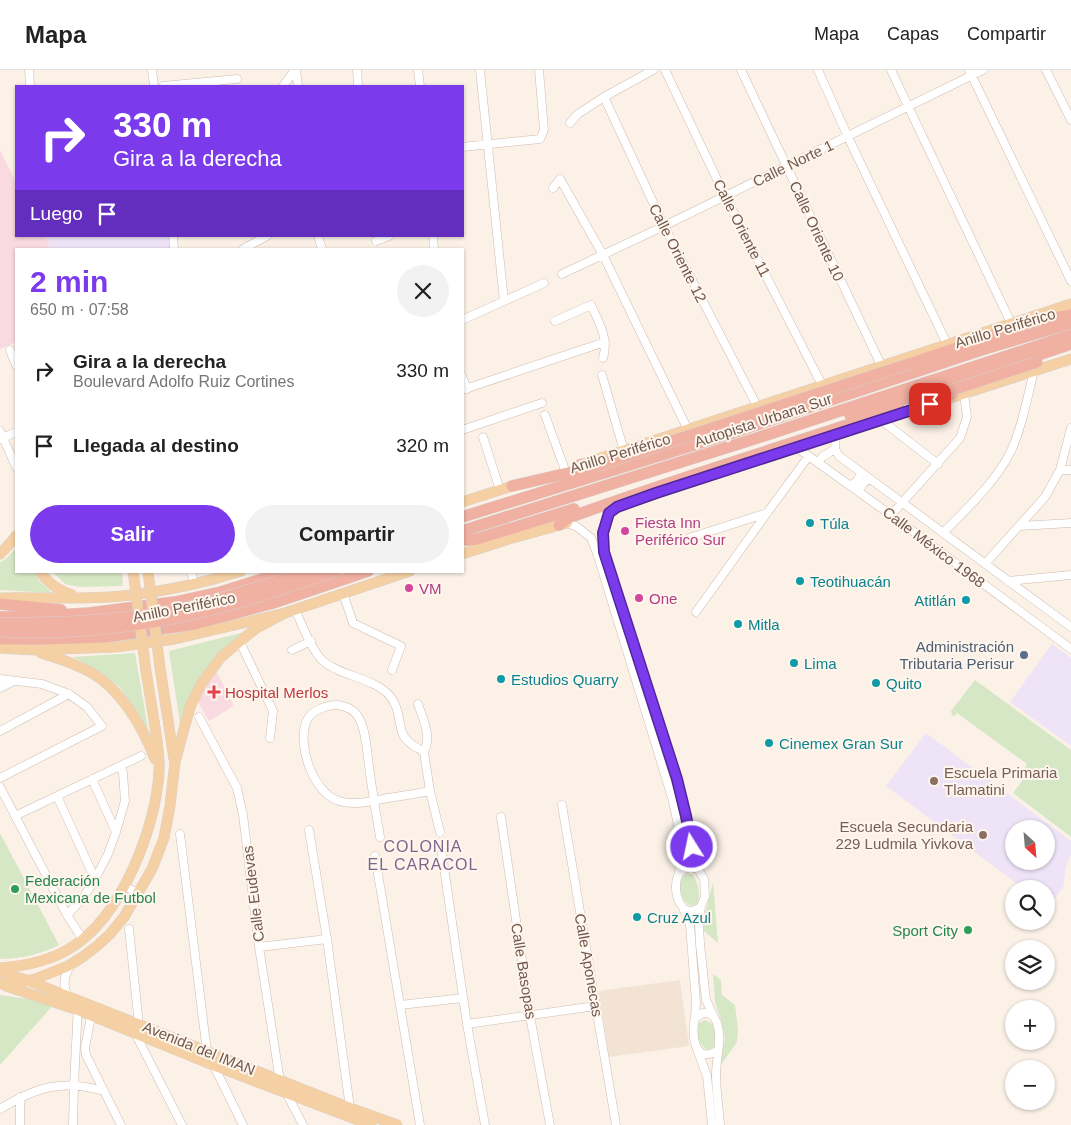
<!DOCTYPE html>
<html lang="es">
<head>
<meta charset="utf-8">
<style>
  :root { --surface:#fff; --page:#f2f2f2; --text:#222; --muted:#767676; --line:#e0e0e0; --accent:#7c3aed }
  body { margin:0; font-family:Helvetica,sans-serif; background:var(--page); color:var(--text); height:100vh; display:flex; flex-direction:column; font-size:19px; white-space:nowrap }
  * { box-sizing:border-box; margin:0 }
  p { font-size:16px; color:var(--muted) }
  .icon { flex:none; width:28px; height:28px; fill:none; stroke:currentColor; stroke-width:2; stroke-linecap:round; stroke-linejoin:round }
  .map { position:relative; flex:1; overflow:hidden }
  .details { position:absolute; left:15px; top:178px; width:449px; height:325px; display:flex; flex-direction:column; background:var(--surface); border-radius:0px; box-shadow:0 1px 4px #0004 }
  .details>* { flex:none }
  .banner { position:absolute; left:15px; top:15px; width:449px; height:152px; border-radius:0px; box-shadow:0 1px 4px #0004; background:#7c3aed; color:#fff; overflow:hidden }
  .needle { width:32px; rotate:154deg }
  .fabs { position:absolute; left:1005px; top:750px; display:grid; gap:10px }
  .fabs a { display:grid; place-items:center; width:50px; height:50px; border-radius:50%; background:var(--surface); box-shadow:0 1px 4px #0004; font-size:25px }
  .pin { position:absolute; display:grid; place-items:center; width:42px; height:42px; color:#fff; margin:-21px; border-radius:10px; box-shadow:0 2px 8px #0006 }
  .me { position:absolute; width:55px; margin:-28px; rotate:350deg; stroke-linejoin:round; filter:drop-shadow(0 0 4px #0008) }
  .turn { display:flex; align-items:center; gap:18px; height:105px; padding:0 15px; font-size:22px }
  .turn .icon { width:65px; height:65px; stroke-width:2.5 }
  .turn b { display:block; font-size:35px; line-height:42px }
  .then { display:flex; align-items:center; height:48px; padding:0 15px; background:#0003; gap:10px; font-size:19px }
  .round { display:grid; place-items:center; flex:none; width:52px; height:52px; border-radius:26px; background:var(--page) }
  .overview { display:flex; align-items:center; justify-content:space-between; height:85px; padding:0 15px }
  h1 { font-size:30px; font-weight:800; line-height:38px; color:var(--accent) }
  .action { display:flex; gap:10px; margin-top:auto; padding:10px 15px }
  .action a { flex:1; height:58px; border-radius:30px; background:var(--accent); color:#fff; font-size:20px; font-weight:800; line-height:58px; text-align:center }
  .action a+a { background:var(--page); color:var(--text) }
  ul { padding:0; list-style:none }
  li { display:flex; align-items:center; gap:15px; height:75px; padding:0 15px }
  li div { flex:1 }
  li b { display:block; font-size:19px }
  li em { font-style:normal }
  header { display:flex; align-items:center; gap:30px; box-sizing:border-box; height:70px; padding:0 25px; background:var(--surface); border-bottom:1px solid var(--line) }
  header strong { font-size:24px }
  nav { display:flex; gap:28px; margin-inline-start:auto; font-size:18px }
  .map>svg:first-child { display:block }
  .residential { fill:#f2e3d5 }
  .education { fill:#eee3f7; fill-rule:evenodd }
  .medical { fill:#f8dae0 }
  .green { fill:#d6e7c6 }
  .lines { fill:none; stroke-linecap:round; stroke-linejoin:round }
  .minor-casing { stroke:#cebbb0; stroke-width:9 }
  .major-casing { stroke:#d8d0cd; stroke-width:11 }
  .highway-casing { stroke:#d8d0cd; stroke-width:12 }
  .minor { stroke:#fff; stroke-width:8 }
  .major { stroke:#f4d0a4; stroke-width:10 }
  .highway { stroke:#f0b0a2; stroke-width:11 }
  .major-bridge-casing { stroke:#d8d0cd; stroke-width:11; stroke-linecap:butt }
  .highway-bridge-casing { stroke:#d8d0cd; stroke-width:12; stroke-linecap:butt }
  .major-bridge { stroke:#f4d0a4; stroke-width:10 }
  .highway-bridge { stroke:#f0b0a2; stroke-width:11 }
  .route-casing { stroke:#51269a; stroke-width:12 }
  .route { stroke:#7c3aed; stroke-width:9 }
  .culture-dot { fill:#0f9aa8; stroke:#fef6ed; stroke-width:2 }
  .hotel-dot { fill:#d1479c; stroke:#fef6ed; stroke-width:2 }
  .service-dot { fill:#5c6f8a; stroke:#fef6ed; stroke-width:2 }
  .health-dot { fill:#e0444e; stroke:#fef6ed; stroke-width:2 }
  .education-dot { fill:#8d6e63; stroke:#fef6ed; stroke-width:2 }
  .leisure-dot { fill:#2e9e5b; stroke:#fef6ed; stroke-width:2 }
  .labels { text-anchor:middle; dominant-baseline:central; stroke-width:4; stroke-linejoin:round; paint-order:stroke }
  .street-label { font-size:15px; fill:#72574d; stroke:#fef6ed }
  .hotel-label { font-size:15px; fill:#b23c85; stroke:#fef6ed; text-anchor:start }
  .culture-label { font-size:15px; fill:#0d838f; stroke:#fef6ed; text-anchor:start }
  .service-label { font-size:15px; fill:#4e5e75; stroke:#fef6ed; text-anchor:end }
  .health-label { font-size:15px; fill:#be3a42; stroke:#fef6ed; text-anchor:start }
  .education-label { font-size:15px; fill:#785e54; stroke:#fef6ed; text-anchor:start }
  .leisure-label { font-size:15px; fill:#27864d; stroke:#fef6ed; text-anchor:start }
  .neighbourhood-label { font-size:16px; letter-spacing:1px; fill:#7d658e; stroke:#fef6ed }
</style>
</head>
<body>
<header>
<strong>Mapa</strong>
<nav><a>Mapa</a><a>Capas</a><a>Compartir</a></nav>
</header>
<div class="map">
<svg width="1071" height="1055" viewBox="0 0 1071 1055">
  <rect width="100%" height="100%" fill="#fbf1e7"/>
  <path class="residential" d="M680,910L689,976L609,987L599,921Z"/>
  <path class="education" d="M44,166H169L171,179H51Z
    M1052,574L1071,588V676L1010,632Z
    M926,663L1071,771V784L1066,797L1063,817L1048,837L1046,835V819H1024L886,716ZM1014,759H1046V791H1014Z"/>
  <path class="medical" d="M0,80L16,112V166H44L51,179H16V272L0,279Z
    M216,601L234,636L209,651L197,630Z"/>
  <path class="green" d="M16,478V501H34L39,511L52,523L0,520V492L6,489Z
    M52,501H122L123,516L80,517L65,514Z
    M245,562L226,576L212,591L185,636L181,660L169,581Z
    M135,583L150,670C141,654 131,629 118,616C105,604 88,595 73,587Z
    M975,610L1071,680V767L1013,723L1029,702L1025,698L1027,694L957,643L954,647L952,645L951,641Z
    M0,763L59,875C41,884 20,889 0,889Z
    M692,804C699,814 700,822 698,833L691,836C684,833 678,822 680,813C680,810 683,808 684,805Z
    M713,812L718,873L704,861L703,852Z
    M713,904L721,910L722,925L735,935L738,960L737,972L720,996L725,968L721,950L715,932Z
    M0,925L55,933L0,995Z
    M705,950L713,954L715,966L714,977L707,980C697,973 698,965 697,954Z"/>
  <g class="lines">
    <g class="minor-casing">
      <path id="minor" d="M29,0L30,16
        M152,0L154,16
        M296,0L298,16
        M357,0L358,16
        M418,0L420,16
        M480,0L504,231
        M665,0L725,126L822,315
        M741,0L881,295
        M818,0L848,67L947,274
        M891,0L1011,253
        M969,0L1071,211
        M1046,0L1071,50
        M163,16L237,9
        M283,16L295,0
        M604,27L664,156L757,336
        M570,53L578,44L604,27L653,0
        M462,77L540,69L544,60L539,0
        M553,118L560,109L603,185L688,360
        M173,166L174,179
        M318,166L322,179
        M433,166L434,179
        M376,171L389,166
        M243,179L267,166
        M562,204L664,156L983,0
        M462,250L544,213
        M555,251L591,235C599,252 609,269 603,288
        M10,280L16,295
        M602,305L624,381
        M462,306L467,319
        M462,320L605,272
        M545,345L565,400
        M881,350L938,394
        M462,360L542,333
        M0,361L16,397
        M836,364L835,379L839,386L1071,557
        M483,367L500,420
        M0,369L16,362
        M796,377L891,445L1071,579
        M818,393L822,387L835,379
        M1060,400H1071
        M850,415C857,413 859,410 860,402
        M859,422C861,415 864,412 870,409
        M614,439C602,449 603,468 604,482L677,709L686,746L692,777L698,799L704,809L705,827L701,836C698,839 694,841 690,841C672,840 668,788 698,799
        M891,445L960,368L967,347L964,323
        M566,453L576,456L591,468L597,483L673,731L680,765L681,779L679,803
        M1019,456L1071,453
        M943,463C967,438 994,414 1010,383C1022,358 1027,328 1034,301
        M689,468L767,443
        M985,494L992,486L1045,427L1060,400L1071,358
        M191,501L194,513
        M1008,511L1071,505
        M343,523L353,553L401,576L392,600
        M295,539C301,553 312,581 322,590C339,606 375,608 390,626C399,637 398,649 402,662C405,672 416,677 424,682
        M696,542L767,443L808,387
        M240,572L273,641L270,668
        M292,580L311,571
        M0,609L42,614L69,624L87,637L102,656L0,708
        M0,618L14,611
        M418,634C423,649 432,666 424,682
        M199,647L237,718L243,745L259,877L280,1011L303,1055
        M0,661L69,624
        M424,682L430,721L440,762
        M92,709L116,762
        M0,717L67,845L83,870
        M57,726L95,809
        M562,735L616,1055
        M15,746L141,686
        M501,747L530,946L550,1055
        M309,760L327,869L350,1038L348,1042
        M180,764L207,982L243,1055
        M380,767C376,743 372,720 369,696C367,682 366,660 359,648C354,639 346,636 337,635C327,635 312,640 307,650C296,674 313,723 339,731C355,736 373,731 388,728C402,726 416,724 430,721
        M442,784L467,954L485,1055
        M375,786L420,1055
        M124,816L138,823
        M701,836L699,855L700,874L706,930L714,947
        M683,838L687,846L690,855L696,933L695,948
        M67,845L83,828L95,809L108,784L116,762L125,731L123,703L120,696
        M129,859L139,955L135,963L182,1055
        M259,877L327,869
        M68,927C62,915 64,904 72,894
        M400,935L463,928
        M92,941L85,978L86,985L121,1055
        M467,954L596,936
        M697,979L707,1006L712,1055
        M718,980C694,996 691,964 695,948L703,943C712,942 716,948 718,957C722,972 716,989 716,1004C716,1021 719,1038 720,1055
        M0,1039C37,1017 61,1009 104,1021
        M20,1055V1027
        M73,1055L74,1015L78,935"/>
    </g>
    <g class="major-casing">
      <path id="major" d="M854,359L1071,289
        M595,390L1071,234
        M462,432L519,414
        M607,440L754,391
        M0,484L13,470L16,466
        M462,484L509,469L567,453
        M40,501C47,513 58,520 72,525
        M0,528C40,527 82,530 122,526C161,522 204,513 241,501
        M0,578L35,580L116,577L175,569L285,543L410,501
        M41,583C58,588 76,594 92,603C121,620 143,657 155,689
        M160,598L174,689
        M0,898C25,896 51,891 72,877C121,847 156,758 159,702C160,688 157,672 155,657C152,638 149,620 146,601
        M0,902L29,911L350,1038L397,1055
        M0,914L17,913L35,909L68,896L84,886L97,876L110,864L124,847L152,799L164,768L170,736L175,692L190,637L201,614L221,587L255,559L285,543
        M6,916L78,940L213,995L371,1055"/>
    </g>
    <g class="highway-casing">
      <path id="highway" d="M909,294L1037,251L1071,245
        M933,333L952,324
        M850,345L924,323L1071,274
        M580,395L605,391
        M512,416L589,398
        M462,447L729,364L981,280L1071,253
        M559,455L568,448C677,408 789,375 899,338
        M462,461L754,369L1071,265
        M462,469L468,470L477,469L574,439
        M0,534L61,540
        M0,547H28L90,543L175,532L221,522L288,501
        M0,569H42L105,567L195,554L273,533L368,501"/>
    </g>
    <use href="#minor" class="minor"/>
    <use href="#major" class="major"/>
    <use href="#highway" class="highway"/>
    <g class="major-bridge-casing">
      <path id="major-bridge" d="M133,501L146,601
        M148,501L160,598"/>
    </g>
    <g class="highway-bridge-casing">
      <path id="highway-bridge" d="M937,325L1037,292
        M596,396L909,294
        M0,553C58,554 117,551 175,540C221,530 265,515 310,501
        M0,561C66,565 133,558 197,543C244,533 290,516 336,501"/>
    </g>
    <use href="#major-bridge" class="major-bridge"/>
    <use href="#highway-bridge" class="highway-bridge"/>
  </g>
  <g class="lines">
    <g class="route-casing">
      <path id="route" d="M692,777L686,746L677,709L604,482L603,463L609,443L617,437L656,423L930,334"/>
    </g>
    <use href="#route" class="route"/>
  </g>
  <g class="culture-dot">
    <circle cx="810" cy="453" r="5"/>
    <circle cx="800" cy="511" r="5"/>
    <circle cx="966" cy="530" r="5"/>
    <circle cx="738" cy="554" r="5"/>
    <circle cx="794" cy="593" r="5"/>
    <circle cx="501" cy="609" r="5"/>
    <circle cx="876" cy="613" r="5"/>
    <circle cx="769" cy="673" r="5"/>
    <circle cx="637" cy="847" r="5"/>
  </g>
  <g class="hotel-dot">
    <circle cx="625" cy="461" r="5"/>
    <circle cx="409" cy="518" r="5"/>
    <circle cx="639" cy="528" r="5"/>
  </g>
  <circle class="service-dot" cx="1024" cy="585" r="5"/>
  <path class="health-dot" d="M211.5 614.5h5v5h5v5h-5v5h-5v-5h-5v-5h5z"/>
  <g class="education-dot">
    <circle cx="934" cy="711" r="5"/>
    <circle cx="983" cy="765" r="5"/>
  </g>
  <g class="leisure-dot">
    <circle cx="15" cy="819" r="5"/>
    <circle cx="968" cy="860" r="5"/>
  </g>
  <g class="labels">
    <g class="street-label">
      <text transform="translate(793 93) rotate(-26)">Calle Norte 1</text>
      <text transform="translate(742 158) rotate(63)">Calle Oriente 11</text>
      <text transform="translate(817 161) rotate(65)">Calle Oriente 10</text>
      <text transform="translate(678 183) rotate(63)">Calle Oriente 12</text>
      <text transform="translate(1005 258) rotate(-17)">Anillo Periférico</text>
      <text transform="translate(763 350) rotate(-18)">Autopista Urbana Sur</text>
      <text transform="translate(620 383) rotate(-17)">Anillo Periférico</text>
      <text transform="translate(934 477) rotate(37)">Calle México 1968</text>
      <text transform="translate(184 537) rotate(-11)">Anillo Periférico</text>
      <text transform="translate(253 824) rotate(-97)">Calle Eudevas</text>
      <text transform="translate(589 895) rotate(80)">Calle Aponecas</text>
      <text transform="translate(524 901) rotate(81)">Calle Basopas</text>
      <text transform="translate(199 978) rotate(22)">Avenida del IMAN</text>
    </g>
    <g class="hotel-label">
      <text x="635" y="452">Fiesta Inn<tspan x="635" dy="17">Periférico Sur</tspan></text>
      <text x="419" y="518">VM</text>
      <text x="649" y="528">One</text>
    </g>
    <g class="culture-label">
      <text x="820" y="453">Túla</text>
      <text x="810" y="511">Teotihuacán</text>
      <text x="956" y="530" text-anchor="end">Atitlán</text>
      <text x="748" y="554">Mitla</text>
      <text x="804" y="593">Lima</text>
      <text x="511" y="609">Estudios Quarry</text>
      <text x="886" y="613">Quito</text>
      <text x="779" y="673">Cinemex Gran Sur</text>
      <text x="647" y="847">Cruz Azul</text>
    </g>
    <g class="service-label">
      <text x="1014" y="576">Administración<tspan x="1014" dy="17">Tributaria Perisur</tspan></text>
    </g>
    <g class="health-label">
      <text x="225" y="622">Hospital Merlos</text>
    </g>
    <g class="education-label">
      <text x="944" y="702">Escuela Primaria<tspan x="944" dy="17">Tlamatini</tspan></text>
      <text x="973" y="756" text-anchor="end">Escuela Secundaria<tspan x="973" dy="17">229 Ludmila Yivkova</tspan></text>
    </g>
    <g class="leisure-label">
      <text x="25" y="810">Federación<tspan x="25" dy="17">Mexicana de Futbol</tspan></text>
      <text x="958" y="860" text-anchor="end">Sport City</text>
    </g>
    <g class="neighbourhood-label">
      <text x="423" y="776">COLONIA<tspan x="423" dy="18">EL CARACOL</tspan></text>
    </g>
  </g>
</svg>
<div class="fabs">
<a><svg class="needle" viewBox="-14 -14 28 28"><path d="M0-13l5 13h-10z" fill="#e53935"/><path d="M0 13l5-13h-10z" fill="#767676"/></svg></a>
<a><svg class="icon" aria-label="search" viewBox="0 0 24 24"><circle cx="10" cy="10" r="6"/><path d="M15 15l6 6"/></svg></a>
<a><svg class="icon" aria-label="layers" viewBox="0 0 24 24"><path d="M12 4l9 5-9 5-9-5zM3 14l9 5 9-5"/></svg></a>
<a>+</a>
<a>−</a>
</div>
<div class="pin" style="left:930px;top:334px;background:#d93025"><svg class="icon" aria-label="arrive" viewBox="0 0 24 24"><path d="M6 21V4h12l-3 4 3 4H6"/></svg></div>
<svg class="me" style="left:692px;top:777px" viewBox="-20 -20 40 40"><circle r="17" fill="#7c3aed" stroke="#fff" stroke-width="3"/><path d="M0-11L8 9 0 5-8 9z" fill="#fff"/></svg>
<div class="banner">
<div class="turn"><svg class="icon" aria-label="right" viewBox="0 0 24 24"><path d="M7 20v-9h11M14 6l5 5-5 5"/></svg><div><b>330 m</b>Gira a la derecha</div></div>
<div class="then">Luego<svg class="icon" aria-label="arrive" viewBox="0 0 24 24"><path d="M6 21V4h12l-3 4 3 4H6"/></svg></div>
</div>
<section class="details">
<div class="overview"><div><h1>2 min</h1><p>650 m · 07:58</p></div><a class="round"><svg class="icon" aria-label="close" viewBox="0 0 24 24"><path d="M6 6l12 12M18 6L6 18"/></svg></a></div>
<ul>
<li><svg class="icon" aria-label="right" viewBox="0 0 24 24"><path d="M7 20v-9h11M14 6l5 5-5 5"/></svg><div><b>Gira a la derecha</b><p>Boulevard Adolfo Ruiz Cortines</p></div><em>330 m</em></li>
<li><svg class="icon" aria-label="arrive" viewBox="0 0 24 24"><path d="M6 21V4h12l-3 4 3 4H6"/></svg><div><b>Llegada al destino</b></div><em>320 m</em></li>
</ul>
<div class="action"><a>Salir</a><a>Compartir</a></div>
</section>
</div>
</body>
</html>
